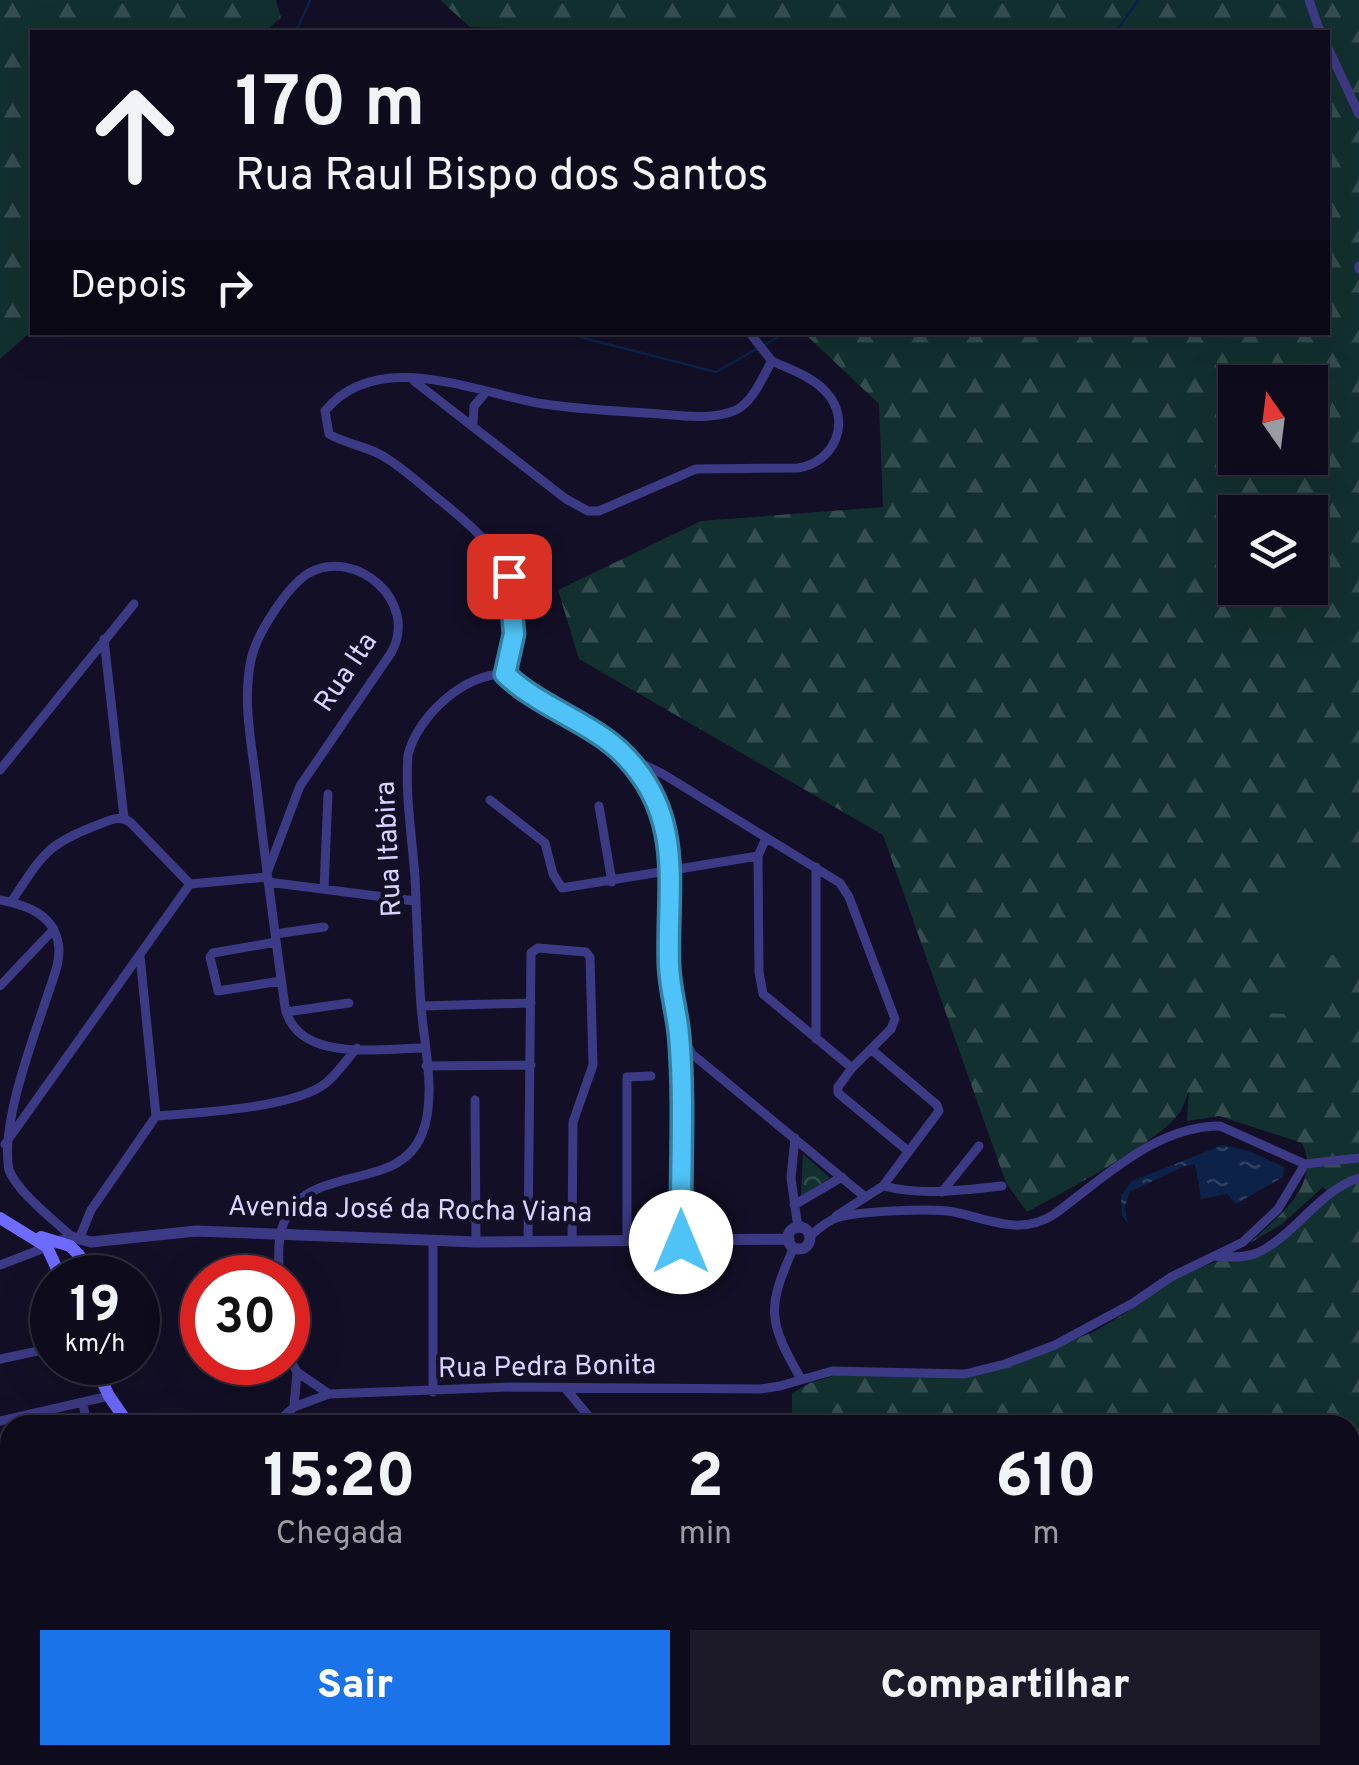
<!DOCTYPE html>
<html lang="pt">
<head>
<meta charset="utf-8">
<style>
  :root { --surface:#0e0b1c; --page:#1c1929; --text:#f1f3f6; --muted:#9b9ba3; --line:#2e2b3b; --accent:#1a73e8 }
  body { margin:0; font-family:Overpass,sans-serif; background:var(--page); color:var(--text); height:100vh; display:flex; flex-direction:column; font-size:38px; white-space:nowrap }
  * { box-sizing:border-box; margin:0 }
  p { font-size:32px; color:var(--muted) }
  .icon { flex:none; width:55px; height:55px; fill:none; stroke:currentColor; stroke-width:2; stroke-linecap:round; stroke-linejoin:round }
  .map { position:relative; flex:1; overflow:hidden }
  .sheet { position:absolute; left:0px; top:1415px; width:1360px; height:350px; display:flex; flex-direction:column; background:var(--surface); border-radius:30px 30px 0 0; box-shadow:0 10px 40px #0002,0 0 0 2px var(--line) }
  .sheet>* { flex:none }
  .top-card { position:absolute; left:30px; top:30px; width:1300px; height:305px; border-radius:0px; box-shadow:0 10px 40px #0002,0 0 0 2px var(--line); background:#0e0b1c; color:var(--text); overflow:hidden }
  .needle { width:65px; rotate:346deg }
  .tools { position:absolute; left:1218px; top:365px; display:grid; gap:20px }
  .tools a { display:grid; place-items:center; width:110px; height:110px; border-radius:0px; background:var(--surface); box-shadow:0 10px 40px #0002,0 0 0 2px var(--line); font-size:50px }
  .speed { position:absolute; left:30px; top:1255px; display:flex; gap:20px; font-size:50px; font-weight:700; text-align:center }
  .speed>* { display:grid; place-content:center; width:130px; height:130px; border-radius:50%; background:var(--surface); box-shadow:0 10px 40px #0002,0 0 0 2px var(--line); line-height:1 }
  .speed small { font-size:25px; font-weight:400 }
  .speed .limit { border:15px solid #d22; background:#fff; color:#111 }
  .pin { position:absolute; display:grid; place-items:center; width:85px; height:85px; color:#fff; margin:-42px; border-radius:20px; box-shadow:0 5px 15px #0006 }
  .me { position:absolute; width:110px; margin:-55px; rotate:0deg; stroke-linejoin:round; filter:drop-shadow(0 0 8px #0008) }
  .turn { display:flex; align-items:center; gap:35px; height:210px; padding:0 40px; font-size:45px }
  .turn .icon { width:130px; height:130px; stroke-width:2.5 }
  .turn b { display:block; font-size:70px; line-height:85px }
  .then { display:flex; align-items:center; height:95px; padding:0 40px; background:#0003; gap:20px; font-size:38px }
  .eta { display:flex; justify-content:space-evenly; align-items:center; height:170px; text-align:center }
  .eta b { font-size:60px; font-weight:800; line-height:70px }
  .cta { display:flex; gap:20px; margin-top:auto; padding:20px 40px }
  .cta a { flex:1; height:115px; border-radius:0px; background:var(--accent); color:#fff; font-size:40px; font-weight:800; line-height:115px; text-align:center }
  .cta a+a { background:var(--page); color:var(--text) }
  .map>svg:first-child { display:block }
  .forest { fill:url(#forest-firs); fill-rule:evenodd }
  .park { fill:url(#park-crowns) }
  .garden { fill:#12302f }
  .water { fill:url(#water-ripples) }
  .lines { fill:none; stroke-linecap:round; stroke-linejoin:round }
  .stream { stroke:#0c2248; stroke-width:2.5 }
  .minor { stroke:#3d3a85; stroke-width:9 }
  .tertiary { stroke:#3d3a85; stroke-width:11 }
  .secondary { stroke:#6f6bff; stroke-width:12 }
  .route-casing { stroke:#337fa1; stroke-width:25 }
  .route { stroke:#4fc3f7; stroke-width:18 }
  .labels { text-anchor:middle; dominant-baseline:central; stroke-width:9; stroke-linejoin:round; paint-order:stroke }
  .street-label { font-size:28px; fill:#d9d4ff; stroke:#130f26 }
</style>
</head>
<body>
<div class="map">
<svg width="1359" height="1765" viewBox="0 0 1359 1765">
  <defs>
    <pattern id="forest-firs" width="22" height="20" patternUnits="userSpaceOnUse" patternTransform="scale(2.5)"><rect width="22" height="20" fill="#12302f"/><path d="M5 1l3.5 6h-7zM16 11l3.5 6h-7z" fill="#344d4e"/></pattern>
    <pattern id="park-crowns" width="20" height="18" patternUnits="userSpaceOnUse" patternTransform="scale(2.5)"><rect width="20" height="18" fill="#12302f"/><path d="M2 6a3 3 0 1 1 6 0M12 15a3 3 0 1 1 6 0" fill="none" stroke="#344d4e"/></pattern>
    <pattern id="water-ripples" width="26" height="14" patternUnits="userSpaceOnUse" patternTransform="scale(2.5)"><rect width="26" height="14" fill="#0c2248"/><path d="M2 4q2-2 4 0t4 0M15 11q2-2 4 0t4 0" fill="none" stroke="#2f4163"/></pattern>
  </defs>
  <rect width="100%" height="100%" fill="#130f26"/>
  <path class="forest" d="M0,0H276L281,18L264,32H32V331L0,359Z
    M440,0H1359V1459L1350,1474V1425H792V1393L810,1383L837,1375L990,1371L1094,1332L1135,1307L1168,1282L1197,1268L1251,1252L1275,1240L1330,1195L1323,1187L1282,1224L1250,1243C1278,1216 1322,1185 1302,1143L1219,1116L1187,1121L1189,1091C1186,1097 1184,1106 1180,1112C1161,1141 1060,1194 1027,1212L1006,1183L883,835L579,659L558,590L701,521L883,507L879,404L804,333L1328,332V32H561L557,29L470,27ZM1235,382H1310V458H1235ZM1235,512H1310V588H1235Z
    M1359,1505V1567L1350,1562V1517Z"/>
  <path class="park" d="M803,1154L830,1178L801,1196Z
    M1350,1603L1359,1607V1765H562L567,1755H1350Z"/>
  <path class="garden" d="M1264,873L1359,877V956L1262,953Z
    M1296,969L1345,970V1000L1296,999Z
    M1267,971L1290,972L1289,1014L1266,1013Z"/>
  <path class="water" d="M1223,1145L1249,1151L1284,1167L1283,1177L1236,1204L1227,1194L1201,1199L1195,1164L1185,1166L1129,1192L1125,1208L1128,1224L1122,1216L1121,1196L1132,1181Z"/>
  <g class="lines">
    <path class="stream" d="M296,32L310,0
      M1116,32L1138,0
      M560,332L716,372L787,332"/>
    <path class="minor" d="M1309,0L1320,32
      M1328,48L1359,114
      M1359,266V269
      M414,381L566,499L588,511H599L696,469L798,468C834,463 853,421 826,392C813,377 789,369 772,361
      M473,424L474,406L486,392
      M104,639L124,818
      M505,674C529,585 510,557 441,501C423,487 406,470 386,458C369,446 347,445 329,434L325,411C378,346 479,394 544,404C583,410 621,411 660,414C683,416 715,420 736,410C754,401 762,377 772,361L749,332
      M505,674C540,708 594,723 625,756C711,845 637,960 692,1054L864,1196
      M624,755L663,774L840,883L849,897L895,1019L891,1029L852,1068L763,994L759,972L758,856L766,838
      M0,770L134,604
      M490,800L545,843L553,874L562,888L758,856
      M599,806L612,882
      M267,873L300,786L391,653C420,602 356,547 309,573C287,586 256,635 251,660C242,702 252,746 257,788C265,861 275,934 285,1007C297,1064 381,1048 425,1048
      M268,882L415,901
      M190,884L267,877
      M324,889L328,794
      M0,900C25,905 52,913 58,942C62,959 53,978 48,994C33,1039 0,1125 9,1170C18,1193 54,1220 72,1237
      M11,902C43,855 44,845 100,824C111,820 119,815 130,822L190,884
      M275,934L324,927
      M276,942L213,953L210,957L218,991L281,981
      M0,986L54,929
      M421,1006L531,1003
      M286,1012L349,1003
      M679,1035L681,1242
      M816,1039V867
      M426,1066L531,1065
      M852,1068L838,1087V1093L908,1151
      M475,1100L476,1242
      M156,1116C197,1113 295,1108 326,1083C337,1074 347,1059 357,1048
      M795,1138L791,1178L798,1228
      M5,1144L190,884
      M883,1186C923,1196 962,1190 1002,1186
      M942,1192L979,1146
      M794,1205L842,1177
      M836,1216L883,1186L939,1111L937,1105L872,1050
      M810,1236C817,1230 827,1221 836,1218C857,1211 932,1208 954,1212C988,1219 1020,1236 1053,1215C1103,1179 1155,1126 1220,1126L1305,1164L1359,1158
      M80,1237L91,1210L156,1116L140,956
      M528,1241L531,953L538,948L586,952L590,957L593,1065L573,1122L572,1240
      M627,1241V1077L651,1076
      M794,1247C766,1309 768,1321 801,1379
      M1218,1257C1231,1257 1245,1258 1257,1253C1296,1235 1318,1191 1359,1178
      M0,1265L47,1247
      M279,1278C279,1261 277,1241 283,1225C306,1160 398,1195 422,1134C437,1097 424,1045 421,1006C418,963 417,920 415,877C412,837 405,795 408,755C417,717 464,673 505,674
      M288,1355L297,1372L329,1394
      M0,1359L52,1348
      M565,1388L596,1425
      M433,1392V1241
      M83,1404L87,1425
      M294,1407L297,1372
      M0,1421L109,1396
      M274,1425L294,1407L329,1394L512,1387L760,1389L780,1386L832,1371L965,1374L1005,1364L1055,1345L1133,1303L1171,1277L1243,1242L1278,1209L1305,1164
      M10,1496L6,1511L10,1544
      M1350,1498L1359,1485
      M0,1604L10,1608
      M0,1669L10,1667
      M1085,1755L1086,1765
      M1237,1763V1765
      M8,1765L40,1755
      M58,1765L65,1755
      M219,1765L225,1755
      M290,1765L296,1755
      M338,1765L344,1755
      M1352,1765L1359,1754"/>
    <path class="tertiary" d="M788 1238a11 11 0 1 1 22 0a11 11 0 1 1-22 0Z
      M56,1243L72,1237L91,1242L196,1231L476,1242L789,1239"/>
    <path class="secondary" d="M0,1218L47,1247L61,1278
      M41,1237L70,1246L79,1255L80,1278
      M93,1362L109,1396L129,1425
      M1350,1571L1359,1576
      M155,1765L161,1755"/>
  </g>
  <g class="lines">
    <g class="route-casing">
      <path id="route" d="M509,576L514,634L505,674C540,708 594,723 625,756C686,819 666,889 669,966C670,990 677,1012 679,1035C685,1103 680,1173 681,1242"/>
    </g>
    <use href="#route" class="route"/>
  </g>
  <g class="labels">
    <g class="street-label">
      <text transform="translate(347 673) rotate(-56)">Rua Ita</text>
      <text transform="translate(390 849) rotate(-93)">Rua Itabira</text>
      <text transform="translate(410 1211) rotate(1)">Avenida José da Rocha Viana</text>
      <text transform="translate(547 1368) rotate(-1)">Rua Pedra Bonita</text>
    </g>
  </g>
</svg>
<div class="tools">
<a><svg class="needle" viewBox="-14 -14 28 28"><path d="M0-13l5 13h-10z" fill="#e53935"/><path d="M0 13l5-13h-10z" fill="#9b9ba3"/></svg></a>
<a><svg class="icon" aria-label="layers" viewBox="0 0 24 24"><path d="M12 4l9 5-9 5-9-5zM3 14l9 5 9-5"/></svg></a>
</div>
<div class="speed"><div>19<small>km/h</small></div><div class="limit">30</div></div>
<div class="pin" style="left:509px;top:576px;background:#d93025"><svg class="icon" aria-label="arrive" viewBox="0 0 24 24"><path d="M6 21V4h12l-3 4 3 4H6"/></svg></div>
<svg class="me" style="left:681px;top:1242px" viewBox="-20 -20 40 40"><circle r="19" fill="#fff"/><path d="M0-13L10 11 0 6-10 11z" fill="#4fc3f7"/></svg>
<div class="top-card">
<div class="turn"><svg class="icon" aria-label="ahead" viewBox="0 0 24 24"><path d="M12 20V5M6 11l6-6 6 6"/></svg><div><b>170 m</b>Rua Raul Bispo dos Santos</div></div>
<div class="then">Depois<svg class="icon" aria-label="right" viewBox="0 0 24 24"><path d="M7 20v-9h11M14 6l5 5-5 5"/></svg></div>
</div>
<section class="sheet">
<div class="eta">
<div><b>15:20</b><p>Chegada</p></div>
<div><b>2</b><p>min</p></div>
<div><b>610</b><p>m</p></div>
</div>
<div class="cta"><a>Sair</a><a>Compartilhar</a></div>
</section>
</div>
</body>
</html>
